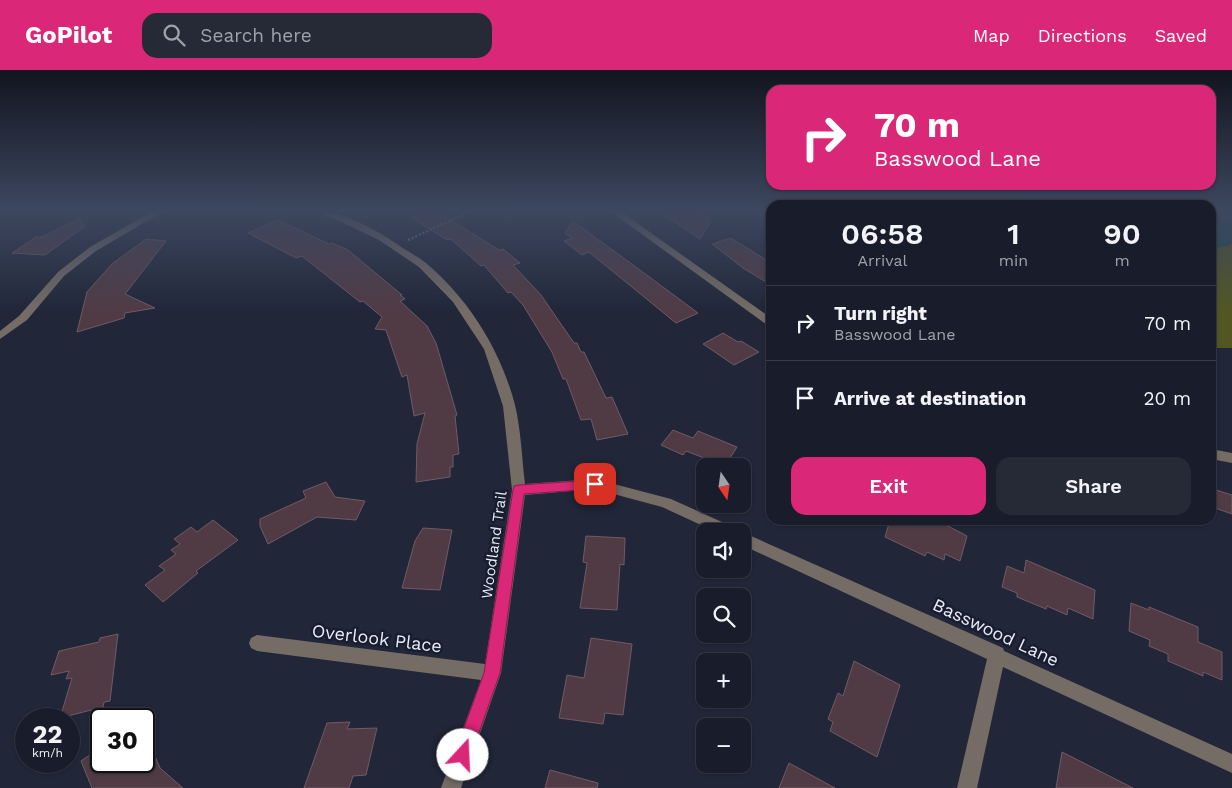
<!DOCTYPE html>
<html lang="en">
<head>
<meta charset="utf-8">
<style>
  :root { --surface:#191d2b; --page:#262a37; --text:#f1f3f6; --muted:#9fa2a9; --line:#373b47; --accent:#db2777 }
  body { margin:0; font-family:"Work Sans",sans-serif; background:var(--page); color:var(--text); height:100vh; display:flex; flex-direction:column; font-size:19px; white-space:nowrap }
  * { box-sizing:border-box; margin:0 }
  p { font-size:16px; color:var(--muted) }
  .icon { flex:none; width:28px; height:28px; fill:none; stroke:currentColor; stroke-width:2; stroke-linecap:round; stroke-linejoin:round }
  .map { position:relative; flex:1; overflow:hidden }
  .side { position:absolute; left:766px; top:130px; width:450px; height:325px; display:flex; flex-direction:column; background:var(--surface); border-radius:15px; box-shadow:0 1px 4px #0004,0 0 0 1px var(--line) }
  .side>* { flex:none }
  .top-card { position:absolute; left:766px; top:15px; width:450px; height:105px; border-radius:15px; box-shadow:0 1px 4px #0004,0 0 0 1px var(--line); background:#db2777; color:#fff; overflow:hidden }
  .needle { width:32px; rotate:167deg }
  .fabs { position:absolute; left:696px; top:388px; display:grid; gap:10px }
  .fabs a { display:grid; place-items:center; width:55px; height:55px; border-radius:10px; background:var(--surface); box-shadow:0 1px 4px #0004,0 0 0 1px var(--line); font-size:25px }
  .speed { position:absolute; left:15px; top:638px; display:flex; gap:10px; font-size:25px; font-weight:700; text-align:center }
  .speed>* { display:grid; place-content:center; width:65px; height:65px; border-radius:50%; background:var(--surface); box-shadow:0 1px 4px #0004,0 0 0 1px var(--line); line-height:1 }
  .speed small { font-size:12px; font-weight:400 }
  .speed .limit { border:2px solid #111; border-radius:8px; background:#fff; color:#111 }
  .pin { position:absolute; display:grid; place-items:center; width:42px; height:42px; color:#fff; margin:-21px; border-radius:10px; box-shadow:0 2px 8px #0006 }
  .me { position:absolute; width:55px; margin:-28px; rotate:20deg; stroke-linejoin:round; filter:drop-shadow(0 0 4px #0008) }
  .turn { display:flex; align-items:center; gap:18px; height:105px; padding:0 25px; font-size:22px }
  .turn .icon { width:65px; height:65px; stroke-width:2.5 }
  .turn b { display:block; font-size:35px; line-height:42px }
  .eta { display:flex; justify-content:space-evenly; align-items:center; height:85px; text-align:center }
  .eta b { font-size:30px; font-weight:600; line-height:35px }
  .button { display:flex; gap:10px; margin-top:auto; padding:10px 25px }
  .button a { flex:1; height:58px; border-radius:15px; background:var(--accent); color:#fff; font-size:20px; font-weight:600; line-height:58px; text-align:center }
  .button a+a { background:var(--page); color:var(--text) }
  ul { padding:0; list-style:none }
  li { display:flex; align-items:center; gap:15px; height:75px; padding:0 25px; border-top:1px solid var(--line) }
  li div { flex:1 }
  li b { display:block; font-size:19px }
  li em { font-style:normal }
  header { display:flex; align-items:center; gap:30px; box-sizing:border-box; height:70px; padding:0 25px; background:var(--accent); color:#fff }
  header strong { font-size:24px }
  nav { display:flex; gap:28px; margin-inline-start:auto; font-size:18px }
  .search { width:350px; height:45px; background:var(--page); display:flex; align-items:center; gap:12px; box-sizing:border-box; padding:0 18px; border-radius:15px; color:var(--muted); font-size:19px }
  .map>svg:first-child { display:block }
  .forest { fill:#525721 }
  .water { fill:#1c4b4d }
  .building { fill:#503b45; stroke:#715a64 }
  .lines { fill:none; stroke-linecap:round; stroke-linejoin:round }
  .path { stroke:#737887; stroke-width:2.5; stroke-dasharray:2 2; stroke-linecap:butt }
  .minor { fill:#756c66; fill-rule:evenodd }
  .route { fill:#db2777; stroke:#8e194d }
  .labels { text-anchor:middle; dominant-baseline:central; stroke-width:5; stroke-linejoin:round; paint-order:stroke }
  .street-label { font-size:15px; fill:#e9edf9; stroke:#181e2f }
  .near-street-label { font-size:18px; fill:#e9edf9; stroke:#181e2f }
</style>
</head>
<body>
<header>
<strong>GoPilot</strong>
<div class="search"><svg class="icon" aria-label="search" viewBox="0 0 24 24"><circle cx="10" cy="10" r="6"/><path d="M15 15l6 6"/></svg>Search here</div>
<nav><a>Map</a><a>Directions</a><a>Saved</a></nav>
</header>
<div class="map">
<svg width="1232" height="718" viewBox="0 0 1232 718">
  <rect width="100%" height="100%" fill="#212739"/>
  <path class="forest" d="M1232,172V278H1211V179L1229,175Z"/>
  <path class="water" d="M1211,141H1232V172L1229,175L1211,179Z"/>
  <path class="building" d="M423,141H436L499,180L503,179L520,193L513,195L541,225L574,273H577L581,282H584L606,328L612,327L628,364L597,370L591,349L581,350L566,309H563L552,282L523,235L511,222L508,223L484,195L481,196L451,169L447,170L412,148Z
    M658,141H699L711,151L700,169Z
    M80,148L85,156L45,185L12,183L36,167H42Z
    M278,150L329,174L332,173L348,180L402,225H400L405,229L400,231L427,256L436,273L457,345L455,346L459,384L453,385V397H450V407L416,412L417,374L425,343L414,346L407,305L402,307L386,260L375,259L382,247L363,231L360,232L302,186L296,188L248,163Z
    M573,151L644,203L698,243L676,253L589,182L582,185L564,171L572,168L565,163Z
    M731,168L771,193V215L743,198L712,174Z
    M146,169L166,171L125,224L155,238L125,243L124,248L77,262L87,222L112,194Z
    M723,263L738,272L741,271L759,282L734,295L703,274Z
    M673,360L693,368L698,361L737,377L725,396L686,381L683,385L661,375Z
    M326,412L335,427L365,431L356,450L317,447L268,474L260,456V449L306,428L303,421Z
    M1216,420L1232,425V444L1215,438Z
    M213,450L238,470L196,501L198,503L163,532L145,515L165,500L159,496L176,484L171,480L180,474L174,469L191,457L197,462Z
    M890,450H947L946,455L967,466L960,491L945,484L944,490L927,482L925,486L885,467Z
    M423,458L452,460L440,520L402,518L415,471Z
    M586,466L625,468L624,495L620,494L617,540L580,538L587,493L583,492Z
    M1026,490L1095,520L1093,549L1068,538L1067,545L1047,536L1046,539L1017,527V523L1002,517L1007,496L1024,503Z
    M1131,533L1149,540V537L1198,557V572L1222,582V610L1203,602V606L1168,591V584L1149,576L1150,570L1129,561Z
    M118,564L110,631L104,632L103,637L60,648L72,608L66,609L69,601L51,605L59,581L99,572L100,568Z
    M591,568L632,574L623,645L605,643L603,654L559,648L567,605L584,608Z
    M854,591L900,615L877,687L830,661L833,652L828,649L838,623L843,626Z
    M350,652L347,659L377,658L366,705L353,706L349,718H304L327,653Z
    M144,660L160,698L183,718H92L81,691L101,677V691H144Z
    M1062,682L1133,718H1056Z
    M789,693L835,718H779Z
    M550,700L598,713L597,718H545Z"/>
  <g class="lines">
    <path class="path" d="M408,170L471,141"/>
    <path class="minor" d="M153,141H164L96,181L64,206L27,250L0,269V261L19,246L58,202L90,177Z
      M314,141C343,141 373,158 397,174C407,181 417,186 426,193C469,229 501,281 515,335C521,360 522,389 525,414L595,409L671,429L733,457L735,461H714L662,437L595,419L525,425L501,603L461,718H441L481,610L257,581L251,578L249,573L251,568L257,565L485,594L512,420L503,336L484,279L453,232L419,197L379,170L335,149Z
      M610,141H620L771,248V256L767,255Z
      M1211,379L1232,383V393L1211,389Z
      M742,462L1003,578L1004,581L1232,684V703L1003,597L977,718H957L987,589L742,475Z"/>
  </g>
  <linearGradient id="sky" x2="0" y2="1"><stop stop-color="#12151f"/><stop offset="0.58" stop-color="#3d475f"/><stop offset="1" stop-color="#3d475f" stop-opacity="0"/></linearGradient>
  <rect width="1232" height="242" fill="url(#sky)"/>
  <path class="route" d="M595,410L599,411L601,414L599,418L595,419L524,424L500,603L469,691L463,694L457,691L454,685L484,603L513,420L514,416L519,415Z"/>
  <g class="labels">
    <g class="street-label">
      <text transform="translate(494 475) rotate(-82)">Woodland Trail</text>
    </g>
    <g class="near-street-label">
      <text transform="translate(996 562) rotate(25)">Basswood Lane</text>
      <text transform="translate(377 568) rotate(7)">Overlook Place</text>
    </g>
  </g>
</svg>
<div class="fabs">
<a><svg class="needle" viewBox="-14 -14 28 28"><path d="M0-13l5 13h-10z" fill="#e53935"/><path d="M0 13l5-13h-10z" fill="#9fa2a9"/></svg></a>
<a><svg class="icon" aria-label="sound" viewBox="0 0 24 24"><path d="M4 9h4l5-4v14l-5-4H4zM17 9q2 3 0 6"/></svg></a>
<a><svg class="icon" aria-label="search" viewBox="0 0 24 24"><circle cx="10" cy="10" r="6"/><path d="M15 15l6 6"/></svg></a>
<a>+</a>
<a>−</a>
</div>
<div class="speed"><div>22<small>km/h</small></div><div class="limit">30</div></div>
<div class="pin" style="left:595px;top:414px;background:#d93025"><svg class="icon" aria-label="arrive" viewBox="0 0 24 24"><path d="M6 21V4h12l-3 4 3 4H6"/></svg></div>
<svg class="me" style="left:463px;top:685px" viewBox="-20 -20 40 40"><circle r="19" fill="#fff"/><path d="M0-13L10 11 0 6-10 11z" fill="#db2777"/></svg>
<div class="top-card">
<div class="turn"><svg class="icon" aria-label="right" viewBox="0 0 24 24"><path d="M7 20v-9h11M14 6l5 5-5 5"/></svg><div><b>70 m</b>Basswood Lane</div></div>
</div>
<section class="side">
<div class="eta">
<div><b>06:58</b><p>Arrival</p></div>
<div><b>1</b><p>min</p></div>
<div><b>90</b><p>m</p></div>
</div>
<ul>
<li><svg class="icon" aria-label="right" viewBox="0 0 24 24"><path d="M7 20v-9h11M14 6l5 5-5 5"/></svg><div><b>Turn right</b><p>Basswood Lane</p></div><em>70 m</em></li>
<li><svg class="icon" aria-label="arrive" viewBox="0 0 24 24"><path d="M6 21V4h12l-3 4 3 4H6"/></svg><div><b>Arrive at destination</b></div><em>20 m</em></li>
</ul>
<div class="button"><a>Exit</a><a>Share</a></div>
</section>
</div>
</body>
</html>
